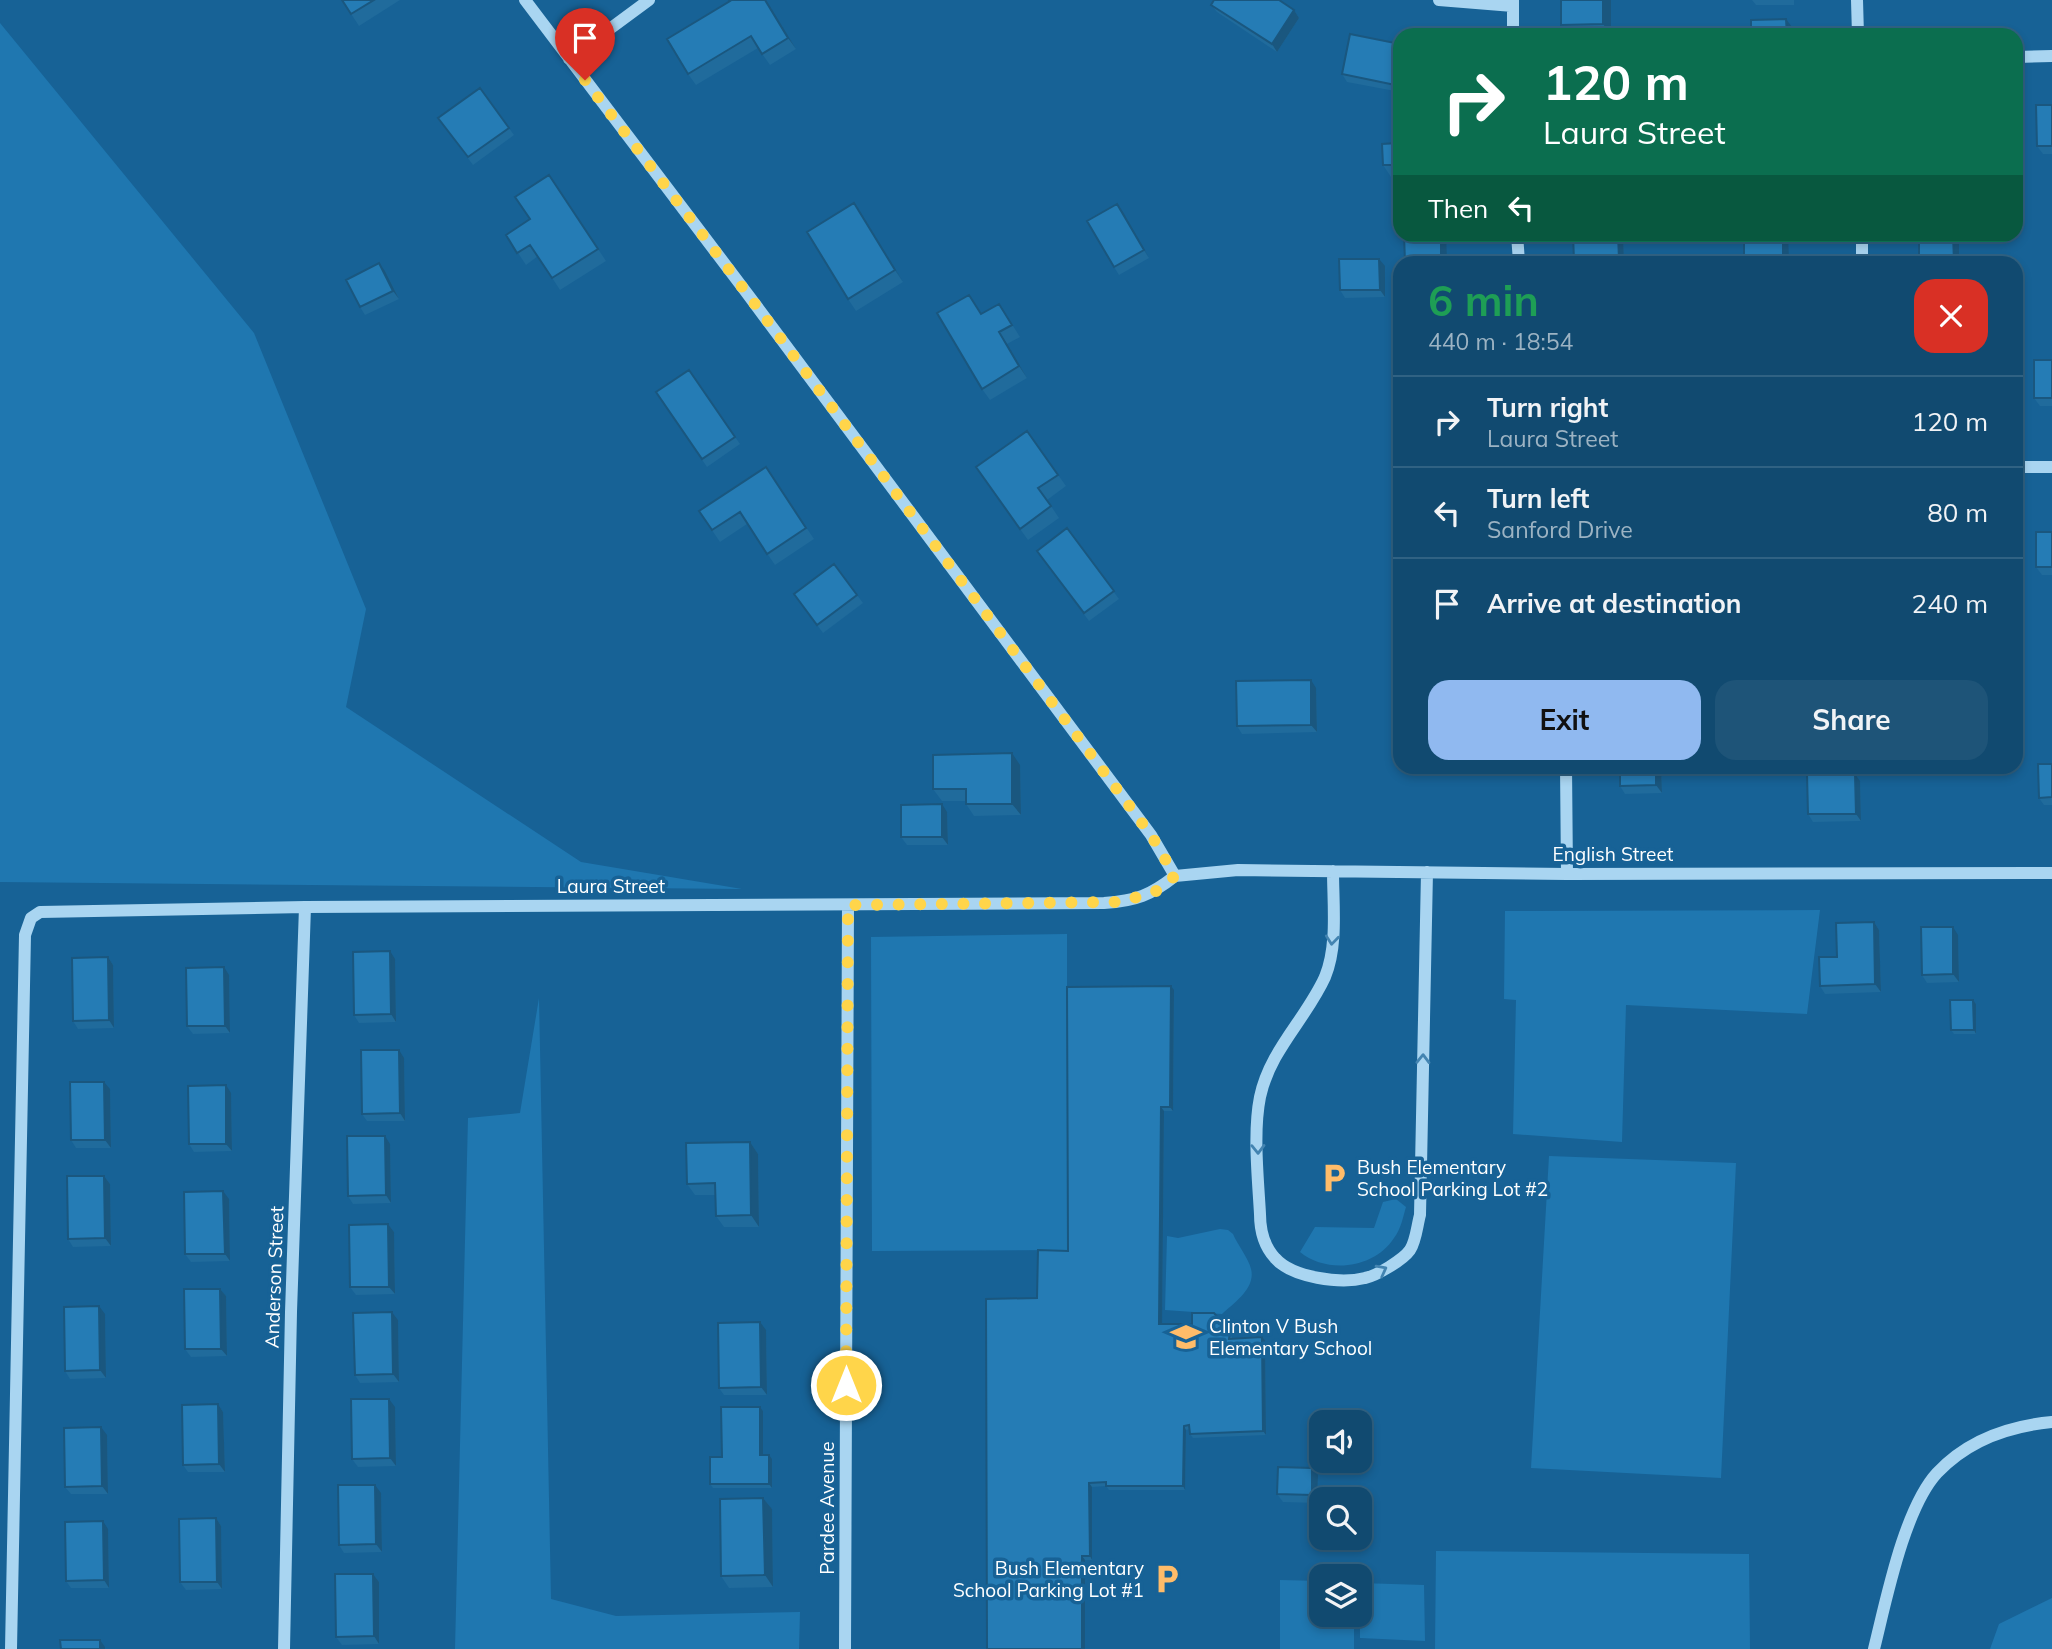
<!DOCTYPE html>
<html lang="en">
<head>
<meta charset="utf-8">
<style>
  :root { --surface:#114a70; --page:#1e5478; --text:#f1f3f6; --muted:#9cb3c3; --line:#306283; --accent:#90b9f0 }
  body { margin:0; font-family:Mulish,sans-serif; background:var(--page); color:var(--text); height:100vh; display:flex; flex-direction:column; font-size:26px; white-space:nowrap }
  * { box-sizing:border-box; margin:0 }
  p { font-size:23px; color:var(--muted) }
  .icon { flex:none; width:38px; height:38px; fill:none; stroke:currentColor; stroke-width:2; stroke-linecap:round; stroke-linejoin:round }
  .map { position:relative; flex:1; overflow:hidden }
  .panel { position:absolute; left:1393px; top:256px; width:630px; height:518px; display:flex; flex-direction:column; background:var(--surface); border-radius:21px; box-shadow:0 4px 10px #0003,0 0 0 2px var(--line) }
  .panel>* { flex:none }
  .banner { position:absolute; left:1393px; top:28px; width:630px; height:214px; border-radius:21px; box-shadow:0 4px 10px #0003,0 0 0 2px var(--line); background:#0b6e4f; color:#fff; overflow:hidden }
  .tools { position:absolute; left:1309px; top:1410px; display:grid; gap:14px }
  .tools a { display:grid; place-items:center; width:63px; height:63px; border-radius:14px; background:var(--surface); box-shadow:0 4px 10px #0003,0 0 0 2px var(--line); font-size:35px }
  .pin { position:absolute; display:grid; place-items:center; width:60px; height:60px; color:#fff; margin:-72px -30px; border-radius:50% 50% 50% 0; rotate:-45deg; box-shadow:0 0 7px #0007 }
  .pin .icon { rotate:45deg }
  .me { position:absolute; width:77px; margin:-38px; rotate:0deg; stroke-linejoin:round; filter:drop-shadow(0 0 5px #0008) }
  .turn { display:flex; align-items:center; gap:24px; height:147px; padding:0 35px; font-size:32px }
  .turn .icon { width:91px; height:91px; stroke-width:2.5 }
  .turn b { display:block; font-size:49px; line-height:60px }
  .then { display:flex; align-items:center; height:66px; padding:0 35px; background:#0003; gap:14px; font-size:26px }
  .round { display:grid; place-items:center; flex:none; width:74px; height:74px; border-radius:21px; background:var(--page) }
  .headline { display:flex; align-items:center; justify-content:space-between; height:119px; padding:0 35px }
  h1 { font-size:42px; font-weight:700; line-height:52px; color:#1e9e55 }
  .button { display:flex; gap:14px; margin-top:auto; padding:14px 35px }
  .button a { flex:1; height:80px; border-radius:21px; background:var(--accent); color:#111; font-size:28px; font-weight:700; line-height:80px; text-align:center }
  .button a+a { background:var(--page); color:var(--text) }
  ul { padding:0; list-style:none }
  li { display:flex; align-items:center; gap:21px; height:91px; padding:0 35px; border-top:2px solid var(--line) }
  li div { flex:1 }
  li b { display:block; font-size:26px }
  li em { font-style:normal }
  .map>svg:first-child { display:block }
  .green { fill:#1f77b0 }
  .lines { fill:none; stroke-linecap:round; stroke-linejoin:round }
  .minor { stroke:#a9d5f1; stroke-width:12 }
  .wall { fill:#206b9c }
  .shaded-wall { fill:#1a577f }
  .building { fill:#257cb5; stroke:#1a577f; stroke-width:2 }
  .oneway { stroke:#4384b1 }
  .route { stroke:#ffd54a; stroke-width:12; stroke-dasharray:0 21.6 }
  .labels { text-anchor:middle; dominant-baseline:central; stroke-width:7; stroke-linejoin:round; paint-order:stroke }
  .street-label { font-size:19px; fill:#fff; stroke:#176296 }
  .poi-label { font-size:19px; fill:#fff; stroke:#176296; text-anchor:start }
</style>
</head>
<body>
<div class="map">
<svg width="2052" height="1649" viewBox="0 0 2052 1649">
  <rect width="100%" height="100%" fill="#176296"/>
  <path class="green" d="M0,23L254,333L366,609L346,707L581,862L742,889L0,882Z
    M2016,487H2023L2018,658H2016Z
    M1820,910L1807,1014L1626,1005L1622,1142L1513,1134L1516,1000L1504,999L1505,911Z
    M1067,934V1250L872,1251L871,937Z
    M539,998L551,1599L616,1616L800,1612L799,1649H455L468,1118L520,1113Z
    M1549,1156L1736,1163L1721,1478L1531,1468Z
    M1396,1199L1406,1207C1403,1217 1401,1229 1394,1238C1374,1269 1327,1274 1300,1252L1315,1227L1374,1228L1383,1202Z
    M1220,1229L1228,1230L1233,1234C1237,1244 1249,1259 1251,1269C1256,1288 1234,1303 1222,1314L1165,1310L1167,1236L1178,1238Z
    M1436,1551L1749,1554L1750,1649H1435Z
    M1280,1580L1321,1581V1615H1354V1649H1280Z
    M1360,1583L1424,1585L1425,1641L1360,1638Z
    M2052,1598V1649H1990L1999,1624Z"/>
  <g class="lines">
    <path class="minor" d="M525,0L746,292L1151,835L1175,876
      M1439,0L1513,6
      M1513,0V35
      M1857,0L1858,35
      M2016,57L2052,56
      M569,59L649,0
      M1517,234L1519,262
      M1862,234V262
      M2016,467H2052
      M1566,766L1567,874
      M1333,871C1333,904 1338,946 1325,977C1306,1019 1270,1050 1260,1097C1253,1132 1258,1178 1260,1214C1260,1229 1264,1246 1275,1258C1292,1278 1341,1284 1365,1278C1376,1276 1403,1260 1410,1250C1416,1241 1417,1226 1420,1215L1427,872
      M1175,876L1238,870L1567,874L2052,873
      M11,1649L25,935L31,918L40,912L305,907L1104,903C1136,901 1151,895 1175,876
      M284,1649L291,1312L305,907
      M845,1649L848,905
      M1874,1649C1886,1601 1904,1509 1937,1473C1967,1441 2009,1426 2052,1422"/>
  </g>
  <path class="wall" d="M342,0H400L359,26Z
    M766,0L796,49L770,65L758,48L696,85L688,74Z
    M1561,0H1611V35H1569L1561,25Z
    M1752,0H1794V5H1756Z
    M1211,5L1294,10L1299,18L1277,52L1217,12Z
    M1400,44V92L1347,82L1342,74Z
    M480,88L514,135L473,165L438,118Z
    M2052,105V154H2043L2037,146Z
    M1400,120V202L1398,200V177H1391L1383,165L1397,143Z
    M549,175L606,261L560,290L538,256L526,265L506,235L530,219Z
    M1123,212L1149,258L1119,275L1114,267Z
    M862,215L903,282L856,311L848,299Z
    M1573,234H1623L1624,262H1575L1574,261Z
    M379,263L385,271L399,299L365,315L360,307Z
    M1385,266V297L1345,298L1340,290Z
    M969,295L982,314L999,304L1020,337L1007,344L1027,378L990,400L982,389Z
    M2052,360V406H2040L2034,398Z
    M689,370L740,444L707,467L656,392Z
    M1027,431L1066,486L1047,500L1059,518L1028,540L976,467Z
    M766,467L814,539L775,565L747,524L720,542L699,511Z
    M1067,528L1119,599L1089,621L1037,551Z
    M2052,532V575H2042L2036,567Z
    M834,564L863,603L823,633L794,594Z
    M1316,688L1317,732L1242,734L1237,726Z
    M2052,764V805H2044L2039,798Z
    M1020,765L1021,815L974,816L966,804V801H942L933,789Z
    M1620,766H1661L1662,793L1625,794L1620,786Z
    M1860,781L1861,821L1813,822L1808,814Z
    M947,812L948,845H907L901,837Z
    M1874,922L1879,930L1881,992L1825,994L1820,986L1837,957Z
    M1958,935L1959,982L1927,983L1922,975Z
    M108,957L113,965L114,1028L78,1029L73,1021Z
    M395,959L396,1022L359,1023L354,1015Z
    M229,975L230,1033L193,1034L187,1026Z
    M1174,990L1173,1111H1164L1162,1324L1230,1332L1232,1336V1339L1262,1337L1265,1340L1266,1435L1193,1438L1190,1434V1429L1186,1430L1185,1490H1109L1106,1486L1092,1487V1560H1085V1649H987L1037,1298L1068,1251Z
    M1973,1000L1976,1004V1034H1954L1951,1030Z
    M404,1058L405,1121H367L362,1114Z
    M110,1089L111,1148H76L71,1140Z
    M231,1093L232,1151L194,1152L189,1144Z
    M750,1142L758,1154L759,1227H724L716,1216V1195H695L687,1184Z
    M390,1144L391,1203L353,1204L348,1196Z
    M104,1176L110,1184L111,1246L73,1247L68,1239Z
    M229,1199L230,1261L191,1262L185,1254Z
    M388,1224L394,1232L395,1294L356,1295L350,1287Z
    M220,1289L226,1296L227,1356L191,1357L185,1349Z
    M392,1312L398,1320L399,1382L360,1383L355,1375Z
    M105,1314L106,1378L70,1379L65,1371Z
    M766,1330L767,1395H724L719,1388Z
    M218,1404L223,1412L225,1472H188L183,1465Z
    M395,1407L396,1466L358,1467L352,1459Z
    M760,1407L763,1411V1455L772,1459V1488H713L710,1484L722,1457Z
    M107,1435L108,1494H71L65,1487Z
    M1318,1475L1317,1503L1283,1502L1277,1494Z
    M381,1493L382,1552L344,1553L339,1545Z
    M763,1498L772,1509L773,1587L729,1588L721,1576Z
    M216,1518L221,1526L222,1589L186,1590L180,1582Z
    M108,1529L109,1588H71L66,1581Z
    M373,1574L379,1582V1644L342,1645L336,1637Z"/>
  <path class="shaded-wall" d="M765,0H766L796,49L788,38Z
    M1603,0H1611V35L1603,24Z
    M1294,10L1299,18L1277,52L1272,44Z
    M1786,19L1792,27V35H1787Z
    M854,203L862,215L903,282L895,270Z
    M1117,204L1123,212L1149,258L1144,250Z
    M1441,234H1446L1447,262H1441Z
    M1618,234H1623L1624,262H1621L1619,259Z
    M1783,234H1788L1789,262H1783Z
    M1953,234H1959V262H1954Z
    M1379,259L1385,266V297L1380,290Z
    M379,263L385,271L399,299L393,291Z
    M999,332L1007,344L1027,378L1019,366Z
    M2016,368L2019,372L2017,403L2016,401Z
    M1311,680L1316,688L1317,732L1311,725Z
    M1012,753L1020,765L1021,815L1012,804Z
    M1656,766H1661L1662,793L1656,785Z
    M1855,774L1860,781L1861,821L1856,814Z
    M942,804L947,812L948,845L942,837Z
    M1874,922L1879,930L1881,992L1875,984Z
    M1953,927L1958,935L1959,982L1953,974Z
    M390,951L395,959L396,1022L391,1014Z
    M108,957L113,965L114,1028L109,1020Z
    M224,967L229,975L230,1033L225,1026Z
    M1171,986L1174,990L1173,1111L1170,1107Z
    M1973,1000L1976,1004V1034L1974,1030Z
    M399,1050L404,1058L405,1121L400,1113Z
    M104,1082L110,1089L111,1148L105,1140Z
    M226,1085L231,1093L232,1151L226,1144Z
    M1161,1107L1164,1111L1162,1328L1159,1324Z
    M385,1136L390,1144L391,1203L386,1195Z
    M750,1142L758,1154L759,1227L751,1215Z
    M104,1176L110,1184L111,1246L105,1238Z
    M223,1191L229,1199L230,1261L225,1254Z
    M388,1224L394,1232L395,1294L389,1287Z
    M220,1289L226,1296L227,1356L221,1349Z
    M99,1306L105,1314L106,1378L100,1370Z
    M392,1312L398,1320L399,1382L393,1374Z
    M760,1322L766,1330L767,1395L761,1387Z
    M1262,1337L1265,1340L1266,1435L1263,1431Z
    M389,1399L395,1407L396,1466L390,1458Z
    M218,1404L223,1412L225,1472L219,1464Z
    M760,1407L763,1411V1459L760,1455Z
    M1184,1426L1186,1430L1185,1490L1183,1486Z
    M101,1427L107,1435L108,1494L102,1486Z
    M769,1455L772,1459V1488L769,1484Z
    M1312,1468L1318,1475L1317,1503L1312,1495Z
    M1089,1483L1092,1487V1560L1090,1556Z
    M375,1485L381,1493L382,1552L376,1544Z
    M763,1498L772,1509L773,1587L765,1575Z
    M216,1518L221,1526L222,1589L217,1582Z
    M103,1521L108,1529L109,1588L104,1580Z
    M1082,1556L1085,1560V1649H1082Z
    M373,1574L379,1582V1644L374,1636Z
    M100,1640L105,1647V1649H100Z"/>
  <path class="building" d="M342,0H374L351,14Z
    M729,0H765L788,38L762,54L751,36L688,74L667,39L730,1Z
    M1214,0H1279L1294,10L1272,44L1211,5Z
    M1561,0H1603V24L1561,25Z
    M1786,19L1787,35H1751V20Z
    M1350,34L1400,44V86L1342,74Z
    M480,88L509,128L468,157L438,118Z
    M2036,105H2052V146H2037Z
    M1397,120H1400V200H1398V165H1383L1382,144L1397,143Z
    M549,175L598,249L552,278L530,245L517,253L506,235L530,219L515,197Z
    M854,203L895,270L848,299L807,232Z
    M1117,204L1144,250L1114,267L1087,221Z
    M1404,234H1441V262H1405Z
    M1573,234H1618L1619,259L1574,261Z
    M1744,234H1783V262H1744Z
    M1919,234H1953L1954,262H1919Z
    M1339,259H1379L1380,290H1340Z
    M379,263L393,291L360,307L346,280Z
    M969,295L981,314L999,304L1012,325L999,332L1019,366L982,389L937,313Z
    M2034,360H2052V398H2034Z
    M689,370L735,437L702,459L656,392Z
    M1397,378H1400V399H1399Z
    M1027,431L1058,475L1038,488L1051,506L1020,529L976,467Z
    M766,467L806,528L767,554L740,512L712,530L699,511Z
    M1067,528L1114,591L1084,613L1037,551Z
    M2036,532H2052V567H2036Z
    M834,564L857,595L817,625L794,594Z
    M1311,680V725L1237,726L1236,681Z
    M1012,753V804H966V789H933V755Z
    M2038,764H2052V797L2039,798Z
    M1620,766H1656V785L1620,786Z
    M1807,774H1855L1856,814H1808Z
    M942,804V837H901V805Z
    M1874,922L1875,984L1820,986L1819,957H1837L1836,923Z
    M1921,927H1953V974L1922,975Z
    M390,951L391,1014L354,1015L353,952Z
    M108,957L109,1020L73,1021L72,958Z
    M224,967L225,1026H187L186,968Z
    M1171,986L1170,1107H1161L1159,1324H1192V1313H1214L1230,1332L1229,1339L1262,1337L1263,1431L1190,1434L1189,1425L1184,1426L1183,1486H1106V1482L1089,1483L1090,1556H1082V1649H987L986,1299L1037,1298L1038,1250L1068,1251L1067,987Z
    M1950,1000H1973L1974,1030H1951Z
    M361,1050H399L400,1113L362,1114Z
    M70,1082H104L105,1140H71Z
    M226,1085V1144H189L188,1086Z
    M347,1136H385L386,1195L348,1196Z
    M750,1142L751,1215L716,1216L715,1183L687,1184L686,1143Z
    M67,1176H104L105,1238L68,1239Z
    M223,1191L225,1254H185L184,1192Z
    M388,1224L389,1287H350L349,1225Z
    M184,1289H220L221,1349H185Z
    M99,1306L100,1370L65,1371L64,1307Z
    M392,1312L393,1374L355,1375L353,1313Z
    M760,1322L761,1387L719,1388L718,1323Z
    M351,1399H389L390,1458L352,1459Z
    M218,1404L219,1464L183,1465L182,1405Z
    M721,1407H760V1455H769V1484H710V1457H722Z
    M101,1427L102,1486L65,1487L64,1428Z
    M1278,1467L1312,1468V1495L1277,1494Z
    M338,1485H375L376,1544L339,1545Z
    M763,1498L765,1575L721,1576L720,1499Z
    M216,1518L217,1582H180L179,1519Z
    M103,1521L104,1580L66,1581L65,1522Z
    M335,1574H373L374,1636L336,1637Z
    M60,1640H100V1649H61Z"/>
  <defs><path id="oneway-chevron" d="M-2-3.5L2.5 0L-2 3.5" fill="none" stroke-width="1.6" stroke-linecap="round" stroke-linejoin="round" transform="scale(1.75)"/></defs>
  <g class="oneway">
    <use href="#oneway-chevron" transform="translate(1332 940) rotate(96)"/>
    <use href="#oneway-chevron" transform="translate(1423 1059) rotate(-89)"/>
    <use href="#oneway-chevron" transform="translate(1258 1149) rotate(89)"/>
    <use href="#oneway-chevron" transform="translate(1382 1270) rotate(-28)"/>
  </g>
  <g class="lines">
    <path class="route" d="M585,80L746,292L1151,835L1175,876L1156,891L1121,902L848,905L846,1385"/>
  </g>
  <defs>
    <g id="parking-bare" transform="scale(2.415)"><path d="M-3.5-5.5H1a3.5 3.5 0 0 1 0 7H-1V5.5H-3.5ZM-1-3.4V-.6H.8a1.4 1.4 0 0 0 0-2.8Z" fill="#ffbc69" stroke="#176296" stroke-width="2.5" paint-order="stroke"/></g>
    <g id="school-bare" transform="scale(2.415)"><path d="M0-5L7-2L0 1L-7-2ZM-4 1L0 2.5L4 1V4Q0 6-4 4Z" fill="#ffbc69" stroke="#176296" stroke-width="2.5" paint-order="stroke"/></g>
  </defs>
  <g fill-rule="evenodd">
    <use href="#parking-bare" x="1334" y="1178"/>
    <use href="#school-bare" x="1186" y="1337"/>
    <use href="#parking-bare" x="1167" y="1579"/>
  </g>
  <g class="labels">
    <g class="street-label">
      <text x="1613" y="854">English Street</text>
      <text x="611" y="886">Laura Street</text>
      <text transform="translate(274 1277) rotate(-88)">Anderson Street</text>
      <text transform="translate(827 1508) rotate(-90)">Pardee Avenue</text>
    </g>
    <g class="poi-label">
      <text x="1357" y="1167">Bush Elementary<tspan x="1357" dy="22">School Parking Lot #2</tspan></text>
      <text x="1209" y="1326">Clinton V Bush<tspan x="1209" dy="22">Elementary School</tspan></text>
      <text x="1144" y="1568" text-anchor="end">Bush Elementary<tspan x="1144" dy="22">School Parking Lot #1</tspan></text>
    </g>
  </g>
</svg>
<div class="tools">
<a><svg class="icon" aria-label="sound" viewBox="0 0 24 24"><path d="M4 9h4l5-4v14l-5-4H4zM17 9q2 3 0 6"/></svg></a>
<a><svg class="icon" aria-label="search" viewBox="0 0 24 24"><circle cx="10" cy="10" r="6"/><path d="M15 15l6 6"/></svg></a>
<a><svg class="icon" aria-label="layers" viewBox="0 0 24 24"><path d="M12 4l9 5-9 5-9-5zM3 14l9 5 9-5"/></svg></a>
</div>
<div class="pin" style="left:585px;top:80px;background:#d93025"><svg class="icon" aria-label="arrive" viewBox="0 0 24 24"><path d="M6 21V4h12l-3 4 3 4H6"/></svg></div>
<svg class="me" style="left:846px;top:1385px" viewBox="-20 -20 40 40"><circle r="17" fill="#ffd54a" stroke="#fff" stroke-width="3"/><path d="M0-11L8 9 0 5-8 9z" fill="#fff"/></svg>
<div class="banner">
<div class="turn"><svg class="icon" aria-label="right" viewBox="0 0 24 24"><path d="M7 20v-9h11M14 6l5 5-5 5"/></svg><div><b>120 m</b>Laura Street</div></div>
<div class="then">Then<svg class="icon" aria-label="left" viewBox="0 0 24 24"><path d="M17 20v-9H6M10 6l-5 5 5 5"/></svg></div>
</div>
<section class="panel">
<div class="headline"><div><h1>6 min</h1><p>440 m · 18:54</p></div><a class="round" style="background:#d93025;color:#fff"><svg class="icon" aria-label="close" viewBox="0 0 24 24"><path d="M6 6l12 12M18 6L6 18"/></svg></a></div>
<ul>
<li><svg class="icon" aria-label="right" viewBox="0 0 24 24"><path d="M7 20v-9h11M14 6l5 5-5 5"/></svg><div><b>Turn right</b><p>Laura Street</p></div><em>120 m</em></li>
<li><svg class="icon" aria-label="left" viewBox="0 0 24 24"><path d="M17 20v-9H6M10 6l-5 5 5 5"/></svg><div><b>Turn left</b><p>Sanford Drive</p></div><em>80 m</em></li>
<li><svg class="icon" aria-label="arrive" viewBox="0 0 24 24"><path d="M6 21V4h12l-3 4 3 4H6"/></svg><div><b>Arrive at destination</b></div><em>240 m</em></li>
</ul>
<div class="button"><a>Exit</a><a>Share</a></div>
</section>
</div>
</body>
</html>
